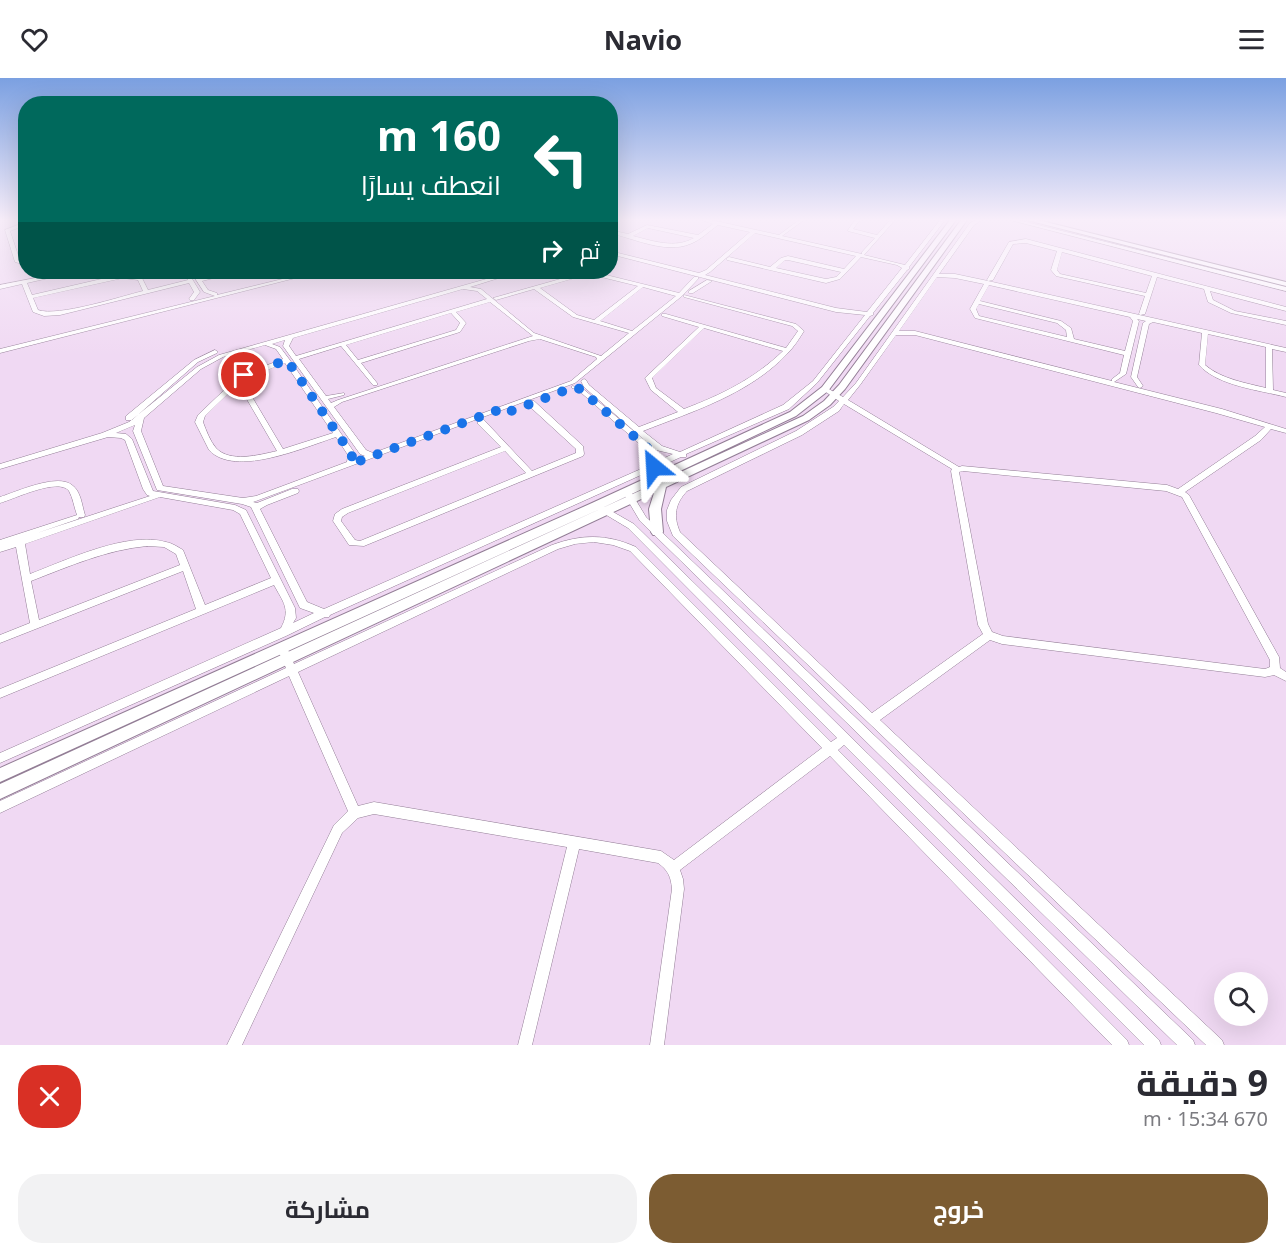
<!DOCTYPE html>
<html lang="ar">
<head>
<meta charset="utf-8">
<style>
  :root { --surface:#fff; --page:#f2f2f3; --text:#2b2b33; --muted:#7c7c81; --accent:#7c5c32 }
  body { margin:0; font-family:"Noto Sans",Cairo,sans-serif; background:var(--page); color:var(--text); direction:rtl; height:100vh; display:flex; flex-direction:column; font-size:22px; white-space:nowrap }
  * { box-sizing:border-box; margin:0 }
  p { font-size:20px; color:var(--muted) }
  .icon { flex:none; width:33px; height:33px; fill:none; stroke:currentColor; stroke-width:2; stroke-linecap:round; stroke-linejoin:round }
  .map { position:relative; height:967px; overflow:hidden; direction:ltr }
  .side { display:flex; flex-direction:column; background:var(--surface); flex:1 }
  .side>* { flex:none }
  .hud { position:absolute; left:18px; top:18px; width:600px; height:183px; border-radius:24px; box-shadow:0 6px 24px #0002; direction:rtl; background:#00695c; color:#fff; overflow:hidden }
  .fabs { position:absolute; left:1214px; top:894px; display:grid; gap:12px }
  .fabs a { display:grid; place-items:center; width:54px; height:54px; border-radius:50%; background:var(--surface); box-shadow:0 6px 24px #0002; font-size:30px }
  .pin { position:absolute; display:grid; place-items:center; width:51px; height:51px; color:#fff; margin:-26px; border:3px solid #fff; border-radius:50%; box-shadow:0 2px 6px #0007 }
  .me { position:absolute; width:66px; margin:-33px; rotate:333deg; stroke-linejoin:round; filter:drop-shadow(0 0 4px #0008) }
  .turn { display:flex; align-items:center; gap:21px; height:126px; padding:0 18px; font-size:27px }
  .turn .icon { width:78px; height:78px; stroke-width:2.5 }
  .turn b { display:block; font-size:42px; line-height:51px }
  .then { display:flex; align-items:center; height:57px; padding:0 18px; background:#0003; gap:12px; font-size:22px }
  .round { display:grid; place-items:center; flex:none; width:63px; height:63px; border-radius:24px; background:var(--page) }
  .head { display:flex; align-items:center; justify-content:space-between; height:102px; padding:0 18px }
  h1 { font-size:36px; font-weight:700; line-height:45px }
  .action { display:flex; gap:12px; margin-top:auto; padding:12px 18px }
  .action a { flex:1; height:69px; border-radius:24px; background:var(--accent); color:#fff; font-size:24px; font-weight:700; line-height:69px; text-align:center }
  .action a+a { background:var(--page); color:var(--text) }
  header { display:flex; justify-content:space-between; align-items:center; height:78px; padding:0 18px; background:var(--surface); font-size:27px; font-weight:700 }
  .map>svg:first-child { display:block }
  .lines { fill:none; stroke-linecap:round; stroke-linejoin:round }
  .street-casing { stroke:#937e96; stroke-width:1 }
  .secondary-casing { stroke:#937e96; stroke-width:2 }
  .street { fill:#fff; fill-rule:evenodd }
  .secondary { fill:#fff; fill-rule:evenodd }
  .route { stroke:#1a73e8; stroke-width:10; stroke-dasharray:0 18 }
</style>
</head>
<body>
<header><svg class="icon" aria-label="menu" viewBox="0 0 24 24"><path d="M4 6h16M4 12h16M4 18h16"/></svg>Navio<svg class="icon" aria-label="heart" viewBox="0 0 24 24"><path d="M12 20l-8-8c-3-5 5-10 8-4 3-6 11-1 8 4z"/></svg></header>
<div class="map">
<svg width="1286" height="967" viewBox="0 0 1286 967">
  <rect width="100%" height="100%" fill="#f0d9f3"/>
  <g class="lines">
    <g class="street-casing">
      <path id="street" d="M702,142H711L779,157L799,142H804L782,158L862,176V174L875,160L848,153V152L855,142H860L853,151L877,157L890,142H895L864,177L905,187L940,142H945L909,189V191L907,192L873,235V237L870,238L817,305L789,331L686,376V379H681L330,537L329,539H325L286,558L0,685V675L281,550C291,531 283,524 274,507L0,620V611L196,531L183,493L0,565V557L30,545L16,469L0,474V462L77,437C74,429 73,420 69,413C59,399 14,421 0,425V419C16,414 57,395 72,407C81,413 82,428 85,437L84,439H79L78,441L37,455L150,418L147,417L143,411L125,362L121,360L108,359L0,391V386L102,355L129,344L197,289L219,277L511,194H518L470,209L481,211L534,255L601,278L629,255L573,239L534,211L496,222L493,220L585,194H594L679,215L694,199H698V201L682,218L575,305L253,424L257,425L292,411H298L299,413L298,415L267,427L260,431L307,524L324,531L650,387L649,374L578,312L572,310V308L582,310L655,371L658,378V383L673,376L656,372L584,309L581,303L584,301L586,302L589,307L639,349L678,334L651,312L645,300L699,249L662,238V236H666L786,270L798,253L792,248L684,219V217L796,246L804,253C799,261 794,269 787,276C749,316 694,333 643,353L662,368L680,374L783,327L813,303L865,237L836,234L610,176V173L699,195L706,192L750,154L718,147C709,153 701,162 690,166C666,176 635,161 610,155V152L628,156L647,147L698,157L713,146ZM648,150L694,160C675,171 653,163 633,158ZM755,155L856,178L844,191L788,178L781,180L770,189L729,179L726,181L727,182L826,205L840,201L861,179L897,187L902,190L867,234L836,230L705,197L710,194ZM785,182H788L841,194L836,199L826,201L776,190ZM589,196L638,208L594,242L577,237L540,210ZM643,209L676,218L632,253L600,243ZM463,211L477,213L487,221L296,278L289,268L293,260ZM490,224L533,258L338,322L331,325L328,321L344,317V315L326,318L299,281L341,268L373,307H377V305L361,285L460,254L466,245L456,234ZM451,235L460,245L456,252L358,282L346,267ZM704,250L783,273C754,301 721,317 684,331L656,310L652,300ZM540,261L596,279L597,281L571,303L373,375L366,372L334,329L342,324L529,263ZM285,262L283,268L360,376L365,378L355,381L356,377L289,281L280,269L272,266ZM265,267L276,271L283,281L239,298L198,337L195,344L209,372C235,400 305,369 336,359L348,377L347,384L256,418L243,420L163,408L141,353L144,340L201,291L223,279ZM285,285L333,355L283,371L242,302ZM238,306L277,373C259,377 230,385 216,370C210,363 206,352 203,344L205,338ZM135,347L133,353L157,412L242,426L251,429L300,530L314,535L293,545L296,540L295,530L246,432L235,427L153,413L132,361L126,356L116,355ZM160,419L233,432L240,436L271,500L205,527L183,472C178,469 172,465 166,464C127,453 67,482 30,496L25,466ZM147,468L164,469L176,476L180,487L39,542L31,503C70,488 106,472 147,468Z
        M976,142H982L974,147L939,196H955L988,203L1286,270V274L1272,271L1273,312L1286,315V319C1259,312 1218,308 1199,287L1202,255L1153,244L1149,246L1137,299L1143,308L1140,310L1138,309L1131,299L1143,245L1146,243L1137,241L1139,243L1126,296L1114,304L1222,331L1286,351V355L1271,351L1261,362L1185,414L1189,417L1279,579L1280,590L1286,594V603L1274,597L1265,599L1002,566L990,562L880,642L1222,962L1224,967H1206L673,458L667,443V432L671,422L681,409L796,353L833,329L839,323L823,312V310H827L843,319L856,305L970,145ZM937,199L955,200L984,206L970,231L975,240L1124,277L1120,295L1112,301V303L915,253H899ZM989,207L1130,239L1133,243L1125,273L1074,261L1071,250L1061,243L980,223ZM979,226L1057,245L1066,252L1067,259L979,238L976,231ZM1208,256L1266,269V310C1246,305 1221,301 1205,287ZM896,257H915L1216,335L1265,349L1255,358L1178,411L1167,407L962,388L959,389L848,322L860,307ZM844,326L952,391L951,393L978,547L983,556L872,635L680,454C673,438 675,426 687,413L802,357L839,333ZM963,393L1166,413L1182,419L1270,582V589L1265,591L1003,558L992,554L988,546L959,394Z
        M1010,142H1018L1286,209V213Z
        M26,144V147L10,153L20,183L26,184V187L15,184L5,152Z
        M1026,161L1286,229V233L1210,213L1213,222L1235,233L1286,243V247L1231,235L1208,224L1204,211L1157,199L1145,236L1140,237L1139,236L1145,218L1056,198L1051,192L1057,173L1026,165L1013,166L993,202L988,203L987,202L1009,164ZM1062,174L1152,198L1146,215L1060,196L1057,192Z
        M66,194H75L27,205L32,217L123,196L142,200L148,212L188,202L184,194H188L200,214L194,222H190L189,221L194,214L189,205L60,237L44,238L33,234L22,206L0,211V207ZM123,200L138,202L143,213C119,219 58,239 38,232L33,220Z
        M191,194H195L200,200L226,194H233V195L202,203L208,212L217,215V217L311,194H319L0,275V271L215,218L204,214Z
        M707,202L712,203L693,215H689V213Z
        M215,272L218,274L217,275L198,284L132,342H126V338L194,282Z
        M528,323H534L583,368L584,376L583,378L364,468L349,467L333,443L335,436L342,431L501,369L478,346V342H484L532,393L576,375V371L528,327ZM505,373L526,395L360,463L355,462L341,443L342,439L348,435Z
        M628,413L631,414L646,439L1193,962L1195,967H1177L640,443L624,416Z
        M601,427L634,446L1159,962L1161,967H1144L844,667L838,672L1127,962L1129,967H1112L830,678L680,792L683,801L684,811L664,967H650L672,811C671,799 668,792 658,785L579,771L532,967H518L567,769L374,736L358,740L342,755L242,967H227L334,747L348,733L289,598L0,735V723L286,590L277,570L278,567L282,566L286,567L294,586L552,467C582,456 607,456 636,469L831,664L837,660L628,450L598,432L597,430L598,428ZM594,464L613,467L630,473L822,670L674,782L661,773L374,724L358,728L298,594L558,471L575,466Z"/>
    </g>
    <g class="secondary-casing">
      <path id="secondary" d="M950,142H956L828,313L796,338L600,431L0,704V690L592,425L790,334L822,309Z
        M961,142H967L845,311L830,327L809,342L666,409L661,431L663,454L661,457H653L651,454L649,431L654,415L0,721V706L803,338L824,323L839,307Z
        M1027,142H1038L1286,204V208Z"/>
    </g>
    <use href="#street" class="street"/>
    <use href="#secondary" class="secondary"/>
  </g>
  <linearGradient id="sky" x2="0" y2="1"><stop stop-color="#7ba0e1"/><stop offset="0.51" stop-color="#f8eefa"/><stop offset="1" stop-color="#f8eefa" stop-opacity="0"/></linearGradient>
  <rect width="1286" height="278" fill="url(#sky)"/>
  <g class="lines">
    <path class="route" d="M244,297L287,282L352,377L351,386L501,331L506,335L574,309L580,311L652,374L654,378V389"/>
  </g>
</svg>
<div class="fabs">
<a><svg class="icon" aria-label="search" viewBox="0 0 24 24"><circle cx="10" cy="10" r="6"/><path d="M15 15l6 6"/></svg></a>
</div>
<div class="pin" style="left:244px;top:297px;background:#d93025"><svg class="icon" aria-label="arrive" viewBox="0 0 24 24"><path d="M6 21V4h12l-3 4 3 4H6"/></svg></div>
<svg class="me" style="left:654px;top:389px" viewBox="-20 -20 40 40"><path d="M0-17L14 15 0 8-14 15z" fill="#1a73e8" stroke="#fff" stroke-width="4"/></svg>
<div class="hud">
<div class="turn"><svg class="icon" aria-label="left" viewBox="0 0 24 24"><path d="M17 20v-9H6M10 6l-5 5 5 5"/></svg><div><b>160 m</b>انعطف يسارًا</div></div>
<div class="then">ثم<svg class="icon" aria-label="right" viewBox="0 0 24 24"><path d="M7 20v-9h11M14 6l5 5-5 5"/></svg></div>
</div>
</div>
<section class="side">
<div class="head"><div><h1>9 دقيقة</h1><p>670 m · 15:34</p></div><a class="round" style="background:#d93025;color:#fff"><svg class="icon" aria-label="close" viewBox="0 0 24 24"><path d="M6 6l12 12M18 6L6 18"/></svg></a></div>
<div class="action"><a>خروج</a><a>مشاركة</a></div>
</section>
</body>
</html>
